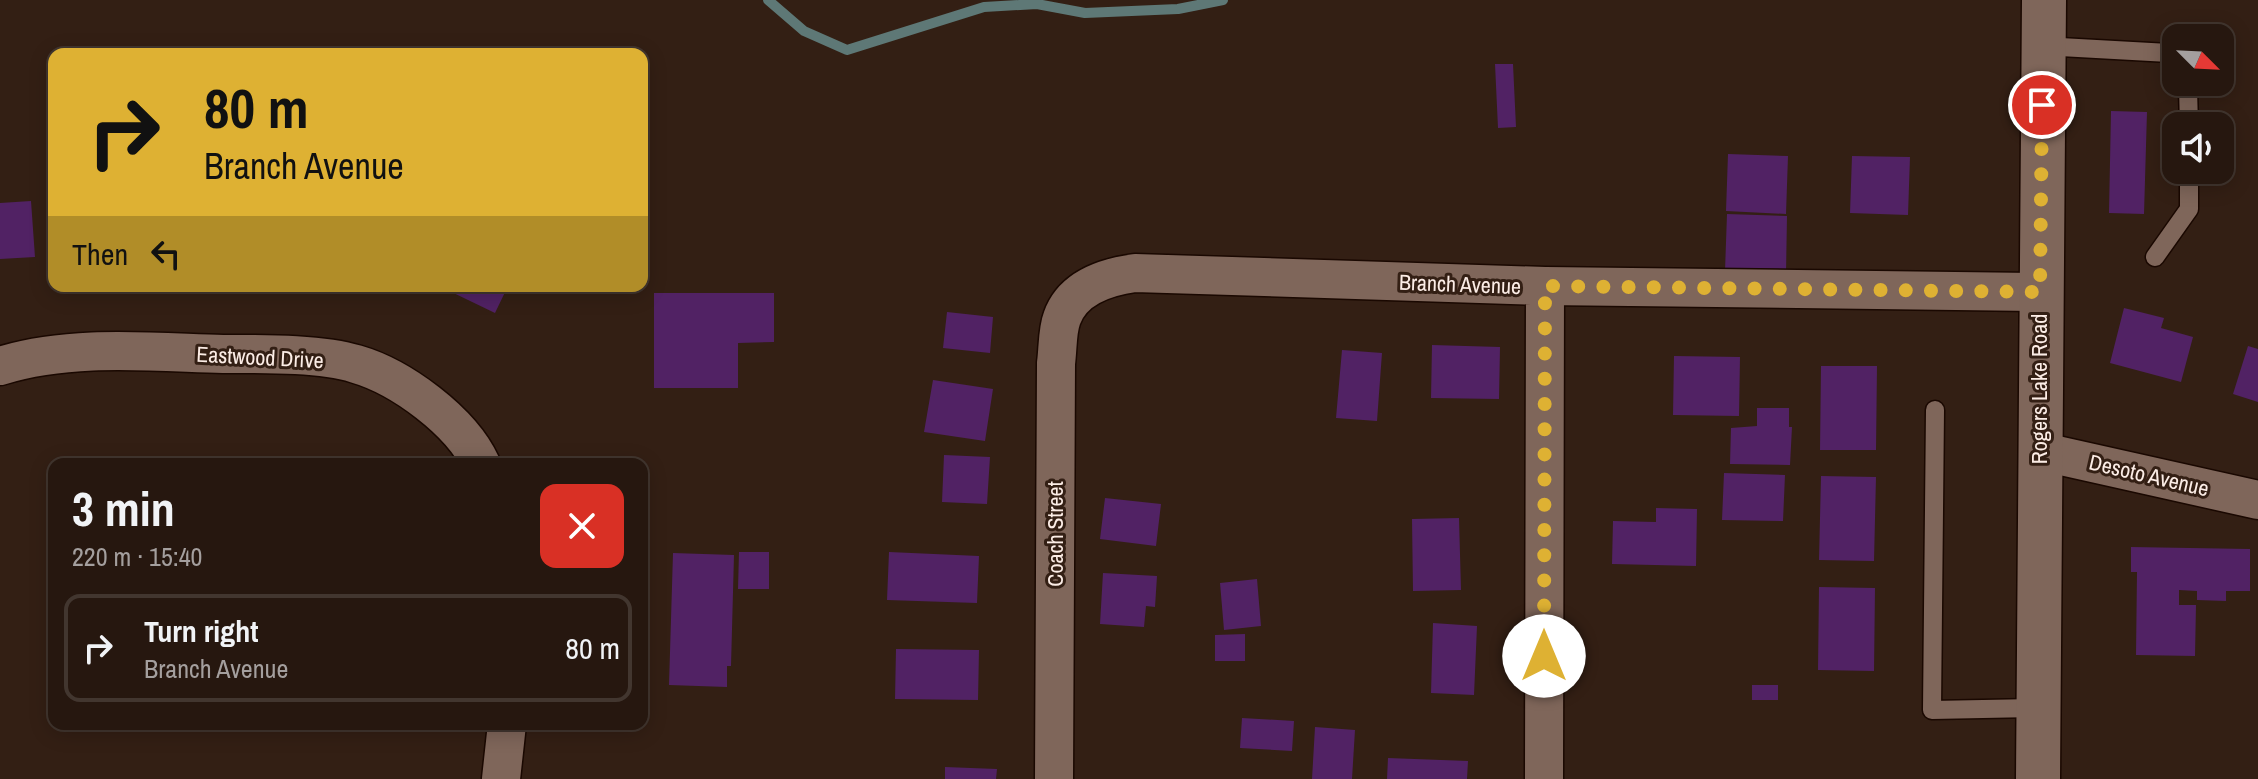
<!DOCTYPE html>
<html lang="en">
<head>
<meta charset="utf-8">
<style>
  :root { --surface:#26170f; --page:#32241d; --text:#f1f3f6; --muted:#a49f9e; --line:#42362f }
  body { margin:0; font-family:"Archivo Narrow",sans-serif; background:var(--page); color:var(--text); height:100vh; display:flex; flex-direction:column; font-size:30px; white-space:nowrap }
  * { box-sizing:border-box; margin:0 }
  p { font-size:26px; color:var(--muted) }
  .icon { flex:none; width:44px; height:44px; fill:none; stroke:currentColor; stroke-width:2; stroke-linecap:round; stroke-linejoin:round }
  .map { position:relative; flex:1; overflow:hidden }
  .panel { position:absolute; left:48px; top:458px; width:600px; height:272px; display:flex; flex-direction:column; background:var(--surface); border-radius:16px; box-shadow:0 4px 20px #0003,0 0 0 2px var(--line) }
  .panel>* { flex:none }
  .hud { position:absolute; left:48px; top:48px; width:600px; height:244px; border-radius:16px; box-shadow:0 4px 20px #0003,0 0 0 2px var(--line); background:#deb133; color:#111; overflow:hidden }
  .needle { width:52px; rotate:114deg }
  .buttons { position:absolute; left:2162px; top:24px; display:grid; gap:16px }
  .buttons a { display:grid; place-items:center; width:72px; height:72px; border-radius:16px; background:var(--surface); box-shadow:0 4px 20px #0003,0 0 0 2px var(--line); font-size:40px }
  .pin { position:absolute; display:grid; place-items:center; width:68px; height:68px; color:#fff; margin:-34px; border:4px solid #fff; border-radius:50%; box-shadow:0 2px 8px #0007 }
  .me { position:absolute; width:88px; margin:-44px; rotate:0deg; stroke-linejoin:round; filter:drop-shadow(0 0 6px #0008) }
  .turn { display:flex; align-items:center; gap:28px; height:168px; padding:0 24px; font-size:36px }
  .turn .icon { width:104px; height:104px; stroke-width:2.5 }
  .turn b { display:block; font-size:56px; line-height:68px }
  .then { display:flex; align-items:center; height:76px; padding:0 24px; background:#0003; gap:16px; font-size:30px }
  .round { display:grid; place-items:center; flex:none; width:84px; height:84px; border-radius:16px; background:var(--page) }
  .overview { display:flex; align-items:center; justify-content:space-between; height:136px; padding:0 24px }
  h1 { font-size:48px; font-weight:700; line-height:60px }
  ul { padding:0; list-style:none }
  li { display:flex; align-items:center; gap:24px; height:108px; margin:0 16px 12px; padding:0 8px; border:4px solid var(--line); border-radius:16px }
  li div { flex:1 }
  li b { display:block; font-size:30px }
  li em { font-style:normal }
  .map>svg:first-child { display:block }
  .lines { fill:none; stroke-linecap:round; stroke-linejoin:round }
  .stream { stroke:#5e7876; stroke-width:10 }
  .building { fill:#512264 }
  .lane-casing { stroke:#1a0801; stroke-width:21 }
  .street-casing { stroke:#1a0801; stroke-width:41 }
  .secondary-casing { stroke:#1a0801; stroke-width:47 }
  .lane { stroke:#7f665a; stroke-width:18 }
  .street { stroke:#7f665a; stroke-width:38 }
  .secondary { stroke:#7f665a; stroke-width:44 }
  .route { stroke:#deb133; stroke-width:14; stroke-dasharray:0 25.2 }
  .labels { text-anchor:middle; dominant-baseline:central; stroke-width:6; stroke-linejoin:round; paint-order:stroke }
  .street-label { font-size:22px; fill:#fcede6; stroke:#331f14 }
</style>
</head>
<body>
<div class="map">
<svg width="2258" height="779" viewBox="0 0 2258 779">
  <rect width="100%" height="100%" fill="#331f14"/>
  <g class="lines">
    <path class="stream" d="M768,0L804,31L847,50L984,7L1037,4L1085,13L1178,9L1223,0"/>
  </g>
  <path class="building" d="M1495,64H1513L1516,127L1498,128Z
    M2111,111L2147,112L2144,214L2109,213Z
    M1728,154L1788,156L1786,214L1726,211Z
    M1852,156L1910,157L1908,215L1850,213Z
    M31,201L35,257L0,259V203Z
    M1727,214L1787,216L1786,274L1725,271Z
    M439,286H508L495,313Z
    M654,293H774V342L738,343V388H654Z
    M2124,308L2164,318L2161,328L2193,337L2181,382L2110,363Z
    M947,312L993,317L990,353L943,348Z
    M1432,345L1500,347L1499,399L1431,398Z
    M2248,346L2258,349V402L2233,394Z
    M1342,350L1382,353L1377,421L1336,418Z
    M1674,356L1740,357L1739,416L1673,415Z
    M1821,366H1877L1876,450H1820Z
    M933,380L993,389L985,441L924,432Z
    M1757,408H1789V427H1792L1790,465L1730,464L1731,428L1757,426Z
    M944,455L990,457L987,504L942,502Z
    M1724,473L1785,475L1783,521L1722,520Z
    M1821,476L1876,477L1874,561L1819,560Z
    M1105,498L1161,504L1156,546L1100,539Z
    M1656,508L1697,509L1696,566L1612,564L1613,521L1656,522Z
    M1459,518L1461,590L1413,591L1412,519Z
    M2131,547L2250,549V591H2226V601L2197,600V591L2179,590V605H2196L2195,656L2136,655L2137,572H2131Z
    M739,552H769V589H738Z
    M889,552L979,556L977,603L887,600Z
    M673,553L734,555L731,666H727V687L669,685Z
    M1103,573L1157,576L1155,607L1146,606L1144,627L1100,624Z
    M1257,579L1261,626L1224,630L1220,583Z
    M1819,587L1875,588L1874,671L1818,670Z
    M1433,623L1477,626L1474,695L1431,693Z
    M1245,634V661H1215V635Z
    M896,649L979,650L978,700L895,699Z
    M1752,685H1778V700H1752Z
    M1242,718L1294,721L1292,751L1240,748Z
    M1315,727L1355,730L1352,779H1312Z
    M1388,758L1468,761L1467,779H1387Z
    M945,767L997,769L996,779H945Z"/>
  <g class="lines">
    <g class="lane-casing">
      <path id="lane" d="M2042,46L2169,53L2176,65
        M2185,82L2188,88L2189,126
        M2155,257L2189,209V170
        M1935,410L1932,710L2038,708"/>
    </g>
    <g class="street-casing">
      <path id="street" d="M0,366C71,344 150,352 223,354C262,354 320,353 356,364C401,377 461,421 481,464
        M2039,451L2258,500
        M501,779L507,724
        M1054,779L1056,363C1058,349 1057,331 1062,318C1073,287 1106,277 1135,273L1545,286L2040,292
        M1544,779L1545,286"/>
    </g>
    <g class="secondary-casing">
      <path id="secondary" d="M2038,779L2044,0"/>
    </g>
    <use href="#lane" class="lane"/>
    <use href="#street" class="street"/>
    <use href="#secondary" class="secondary"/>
  </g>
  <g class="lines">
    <path class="route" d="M1544,656L1545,286L2040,292L2042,105"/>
  </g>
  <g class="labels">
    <g class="street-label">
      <text transform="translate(1460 284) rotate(2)">Branch Avenue</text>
      <text transform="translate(260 357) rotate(3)">Eastwood Drive</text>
      <text transform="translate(2039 389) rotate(-90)">Rogers Lake Road</text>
      <text transform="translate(2149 475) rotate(13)">Desoto Avenue</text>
      <text transform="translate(1055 534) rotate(-90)">Coach Street</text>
    </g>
  </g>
</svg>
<div class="buttons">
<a><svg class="needle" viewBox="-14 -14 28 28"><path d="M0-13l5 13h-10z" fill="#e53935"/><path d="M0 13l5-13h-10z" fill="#a49f9e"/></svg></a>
<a><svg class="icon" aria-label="sound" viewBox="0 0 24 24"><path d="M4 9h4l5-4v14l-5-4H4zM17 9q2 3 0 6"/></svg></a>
</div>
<div class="pin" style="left:2042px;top:105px;background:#d93025"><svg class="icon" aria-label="arrive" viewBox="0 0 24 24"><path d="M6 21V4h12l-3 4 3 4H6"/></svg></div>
<svg class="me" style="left:1544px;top:656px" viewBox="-20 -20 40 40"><circle r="19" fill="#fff"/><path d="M0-13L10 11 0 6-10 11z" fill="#deb133"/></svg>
<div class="hud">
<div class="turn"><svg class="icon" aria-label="right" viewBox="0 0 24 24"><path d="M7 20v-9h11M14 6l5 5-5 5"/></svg><div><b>80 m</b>Branch Avenue</div></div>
<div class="then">Then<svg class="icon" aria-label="left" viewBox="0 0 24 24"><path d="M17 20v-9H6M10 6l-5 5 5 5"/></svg></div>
</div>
<section class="panel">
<div class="overview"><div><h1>3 min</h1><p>220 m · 15:40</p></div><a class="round" style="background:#d93025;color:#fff"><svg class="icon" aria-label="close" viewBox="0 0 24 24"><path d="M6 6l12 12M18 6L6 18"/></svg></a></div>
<ul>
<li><svg class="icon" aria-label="right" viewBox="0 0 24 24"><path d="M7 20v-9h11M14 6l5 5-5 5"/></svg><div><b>Turn right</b><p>Branch Avenue</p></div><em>80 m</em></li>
</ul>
</section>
</div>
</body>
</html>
